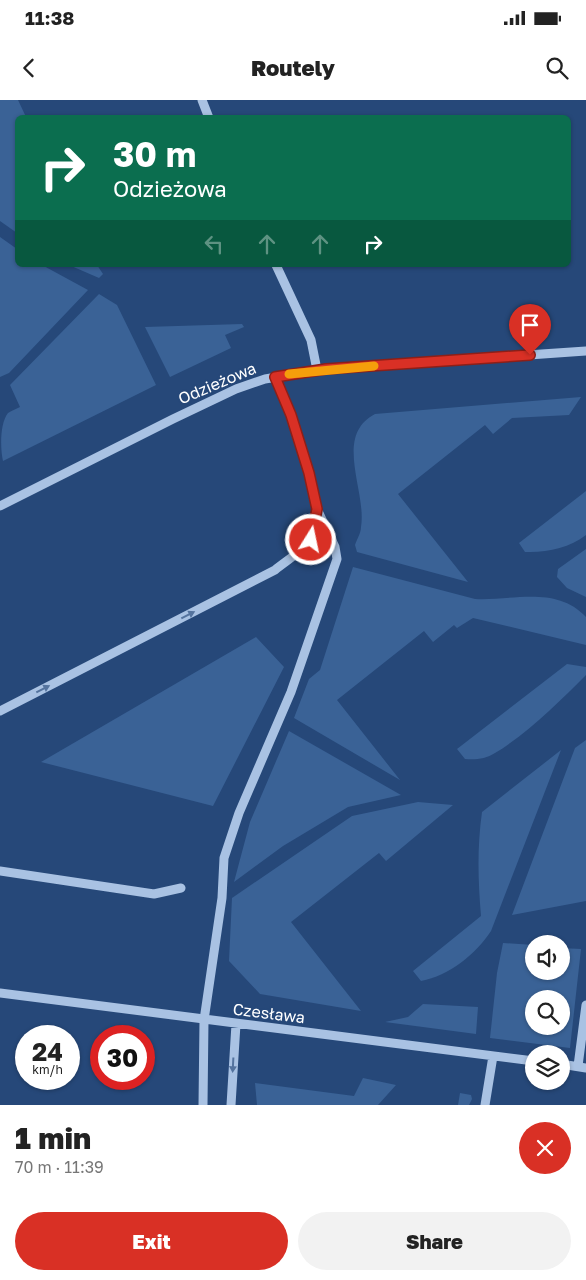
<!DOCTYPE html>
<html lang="en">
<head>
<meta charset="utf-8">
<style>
  :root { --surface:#fff; --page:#f2f2f2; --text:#222; --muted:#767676; --accent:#d93025 }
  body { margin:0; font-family:"Golos Text",sans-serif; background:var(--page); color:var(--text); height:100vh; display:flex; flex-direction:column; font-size:19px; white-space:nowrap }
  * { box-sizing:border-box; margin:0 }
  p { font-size:16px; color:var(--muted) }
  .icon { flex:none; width:28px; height:28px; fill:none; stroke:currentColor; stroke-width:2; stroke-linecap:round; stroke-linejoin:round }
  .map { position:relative; height:1005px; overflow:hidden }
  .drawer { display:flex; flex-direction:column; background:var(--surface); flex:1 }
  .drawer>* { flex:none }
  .guide { position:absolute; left:15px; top:15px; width:556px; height:152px; border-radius:8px; box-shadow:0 1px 4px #0004; background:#0b6e4f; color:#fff; overflow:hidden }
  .tools { position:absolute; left:525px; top:835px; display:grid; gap:10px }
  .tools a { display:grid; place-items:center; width:45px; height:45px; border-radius:50%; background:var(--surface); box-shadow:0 1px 4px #0004; font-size:25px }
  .speed { position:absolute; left:15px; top:925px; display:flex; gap:10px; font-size:25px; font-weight:700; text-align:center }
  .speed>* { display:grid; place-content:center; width:65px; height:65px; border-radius:50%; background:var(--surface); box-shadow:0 1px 4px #0004; line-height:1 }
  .speed small { font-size:12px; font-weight:400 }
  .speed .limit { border:8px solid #d22; background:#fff; color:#111 }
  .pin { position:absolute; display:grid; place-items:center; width:42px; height:42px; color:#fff; margin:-51px -21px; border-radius:50% 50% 50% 0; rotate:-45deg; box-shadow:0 0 5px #0007 }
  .pin .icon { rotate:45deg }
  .me { position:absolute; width:55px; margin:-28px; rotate:10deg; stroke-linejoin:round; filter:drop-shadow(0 0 4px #0008) }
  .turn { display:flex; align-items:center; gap:18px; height:105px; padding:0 15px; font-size:22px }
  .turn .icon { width:65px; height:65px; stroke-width:2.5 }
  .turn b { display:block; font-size:35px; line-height:42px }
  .lanes { display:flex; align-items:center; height:48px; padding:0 15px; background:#0003; justify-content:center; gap:25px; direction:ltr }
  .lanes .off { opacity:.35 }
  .round { display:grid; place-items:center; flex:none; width:52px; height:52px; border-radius:26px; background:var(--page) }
  .overview { display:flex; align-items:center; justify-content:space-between; height:85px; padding:0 15px }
  h1 { font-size:30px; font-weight:800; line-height:38px }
  .action { display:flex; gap:10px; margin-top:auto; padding:10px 15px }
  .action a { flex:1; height:58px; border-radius:30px; background:var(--accent); color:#fff; font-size:20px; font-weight:800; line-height:58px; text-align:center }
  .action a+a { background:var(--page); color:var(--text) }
  .status { display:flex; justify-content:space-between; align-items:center; height:35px; padding:0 25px; background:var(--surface); direction:ltr }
  .status svg { height:14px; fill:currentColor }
  header { display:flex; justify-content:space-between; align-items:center; height:65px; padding:0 15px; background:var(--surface); font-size:22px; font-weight:800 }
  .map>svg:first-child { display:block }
  .green { fill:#3a6296; fill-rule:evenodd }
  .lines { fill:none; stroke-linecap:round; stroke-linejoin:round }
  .minor { stroke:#a9c2e3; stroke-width:9 }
  .oneway { fill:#54739e }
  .route-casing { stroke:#8d1f18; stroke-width:12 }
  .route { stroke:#d93025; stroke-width:9 }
  .slow { stroke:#f59e0b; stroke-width:9 }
  .labels { text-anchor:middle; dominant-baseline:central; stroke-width:4; stroke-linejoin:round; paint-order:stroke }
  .street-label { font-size:16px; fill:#fff; stroke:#264879 }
</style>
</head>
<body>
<div class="status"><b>11:38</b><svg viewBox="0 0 49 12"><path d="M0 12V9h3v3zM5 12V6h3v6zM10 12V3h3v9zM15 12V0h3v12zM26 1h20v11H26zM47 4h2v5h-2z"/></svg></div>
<header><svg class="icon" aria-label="back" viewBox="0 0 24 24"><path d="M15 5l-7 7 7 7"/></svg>Routely<svg class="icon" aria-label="search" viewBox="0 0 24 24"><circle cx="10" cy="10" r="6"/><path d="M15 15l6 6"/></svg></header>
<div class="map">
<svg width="586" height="1005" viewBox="0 0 586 1005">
  <rect width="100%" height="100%" fill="#264879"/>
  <path class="green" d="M0,0H18L26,17L18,18L17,133L0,121Z
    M0,137L17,149L18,165H42L88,190L9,273L0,277Z
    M69,165H97L103,174L99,178Z
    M99,194L117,205L156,285L3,361C0,348 0,323 8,313C11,311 16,309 20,307L10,285Z
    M242,224L244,227L225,235L231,248L170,277L145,227Z
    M581,297L569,315L512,318L493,334L485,325L398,394L468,482L357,452L355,445C357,439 361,433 361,427C367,391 333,336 375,314Z
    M586,391V435C569,448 546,453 525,452L519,443Z
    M586,449V497L567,488L557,477L558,469Z
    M353,467L475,499C513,501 556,485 586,517V545L473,518L457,528L454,525L433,542L424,531L337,600L400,680L294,618L309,579L320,570Z
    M256,537L284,567L213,706L41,662Z
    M567,564L586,567V575C560,601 527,634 495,653C486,659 475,660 465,659L457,649Z
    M289,631L401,695L348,707L283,746L234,782L250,722Z
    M586,640V801L512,815L575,648Z
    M561,650L491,831C476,854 449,876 421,881L413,871L481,816C478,780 477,748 482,712Z
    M418,702L453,705L386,761L379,753L291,822L361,911L260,894L229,861L232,798L352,716Z
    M503,843L534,845V871H561V848L581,849L570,948L490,938L497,873ZM534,899H561V926H534Z
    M423,904L478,907L476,934L385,922L408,917Z
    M363,978L396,985L378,1005H257L255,983L354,996Z
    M460,993L471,995L472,999L469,1005H458Z"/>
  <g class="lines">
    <path class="minor" d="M202,0L209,18
      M276,165L311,240L317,270
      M0,406L173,319L236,289L265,279L325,269L586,251
      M0,611L275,470C286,461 301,452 310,441C332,413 288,307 275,277
      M0,771L154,794L181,788
      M0,893L534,961
      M561,964L586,968
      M578,966L586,905
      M203,1005L204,920L222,798L224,758L239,713L291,592L337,459L335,447L317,409
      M231,1005L236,924
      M485,1005L493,956"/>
  </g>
  <defs><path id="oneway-solid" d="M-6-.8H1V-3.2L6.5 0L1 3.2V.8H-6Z" transform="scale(1.25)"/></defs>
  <g class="oneway">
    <use href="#oneway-solid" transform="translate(188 515) rotate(-27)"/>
    <use href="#oneway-solid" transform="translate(43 589) rotate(-27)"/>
    <use href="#oneway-solid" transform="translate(233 965) rotate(93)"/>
  </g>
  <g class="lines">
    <g class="route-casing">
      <path id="route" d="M311,440L317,409L309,373L291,315L275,277L326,269L530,255"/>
    </g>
    <use href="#route" class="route"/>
    <path class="slow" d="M289,274L374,266"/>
  </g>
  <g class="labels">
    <g class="street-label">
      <text transform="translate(217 283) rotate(-23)">Odzieżowa</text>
      <text transform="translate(269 913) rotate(7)">Czesława</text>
    </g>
  </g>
</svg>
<div class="tools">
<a><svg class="icon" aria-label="sound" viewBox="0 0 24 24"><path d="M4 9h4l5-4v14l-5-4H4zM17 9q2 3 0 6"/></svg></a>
<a><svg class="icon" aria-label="search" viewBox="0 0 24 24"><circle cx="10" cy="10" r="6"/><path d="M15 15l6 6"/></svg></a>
<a><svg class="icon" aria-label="layers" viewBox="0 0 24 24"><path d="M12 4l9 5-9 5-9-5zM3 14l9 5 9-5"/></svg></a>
</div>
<div class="speed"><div>24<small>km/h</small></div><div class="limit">30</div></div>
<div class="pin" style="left:530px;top:255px;background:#d93025"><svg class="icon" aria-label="arrive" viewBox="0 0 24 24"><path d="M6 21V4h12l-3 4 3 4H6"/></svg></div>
<svg class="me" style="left:311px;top:440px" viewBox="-20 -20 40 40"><circle r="17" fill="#d93025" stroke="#fff" stroke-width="3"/><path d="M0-11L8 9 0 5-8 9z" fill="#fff"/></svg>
<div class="guide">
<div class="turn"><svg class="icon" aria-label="right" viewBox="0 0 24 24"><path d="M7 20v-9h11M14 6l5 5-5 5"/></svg><div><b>30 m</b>Odzieżowa</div></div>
<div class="lanes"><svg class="icon off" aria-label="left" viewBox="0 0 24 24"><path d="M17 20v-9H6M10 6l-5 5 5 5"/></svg><svg class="icon off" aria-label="ahead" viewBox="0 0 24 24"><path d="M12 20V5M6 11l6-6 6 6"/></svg><svg class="icon off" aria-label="ahead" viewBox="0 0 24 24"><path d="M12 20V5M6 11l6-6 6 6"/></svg><svg class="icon" aria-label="right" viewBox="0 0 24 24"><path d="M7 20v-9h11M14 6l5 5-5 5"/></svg></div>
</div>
</div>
<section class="drawer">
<div class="overview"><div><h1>1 min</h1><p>70 m · 11:39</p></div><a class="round" style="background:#d93025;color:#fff"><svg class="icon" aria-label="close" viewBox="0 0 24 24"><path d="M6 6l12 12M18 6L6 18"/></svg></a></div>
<div class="action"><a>Exit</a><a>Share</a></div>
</section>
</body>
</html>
